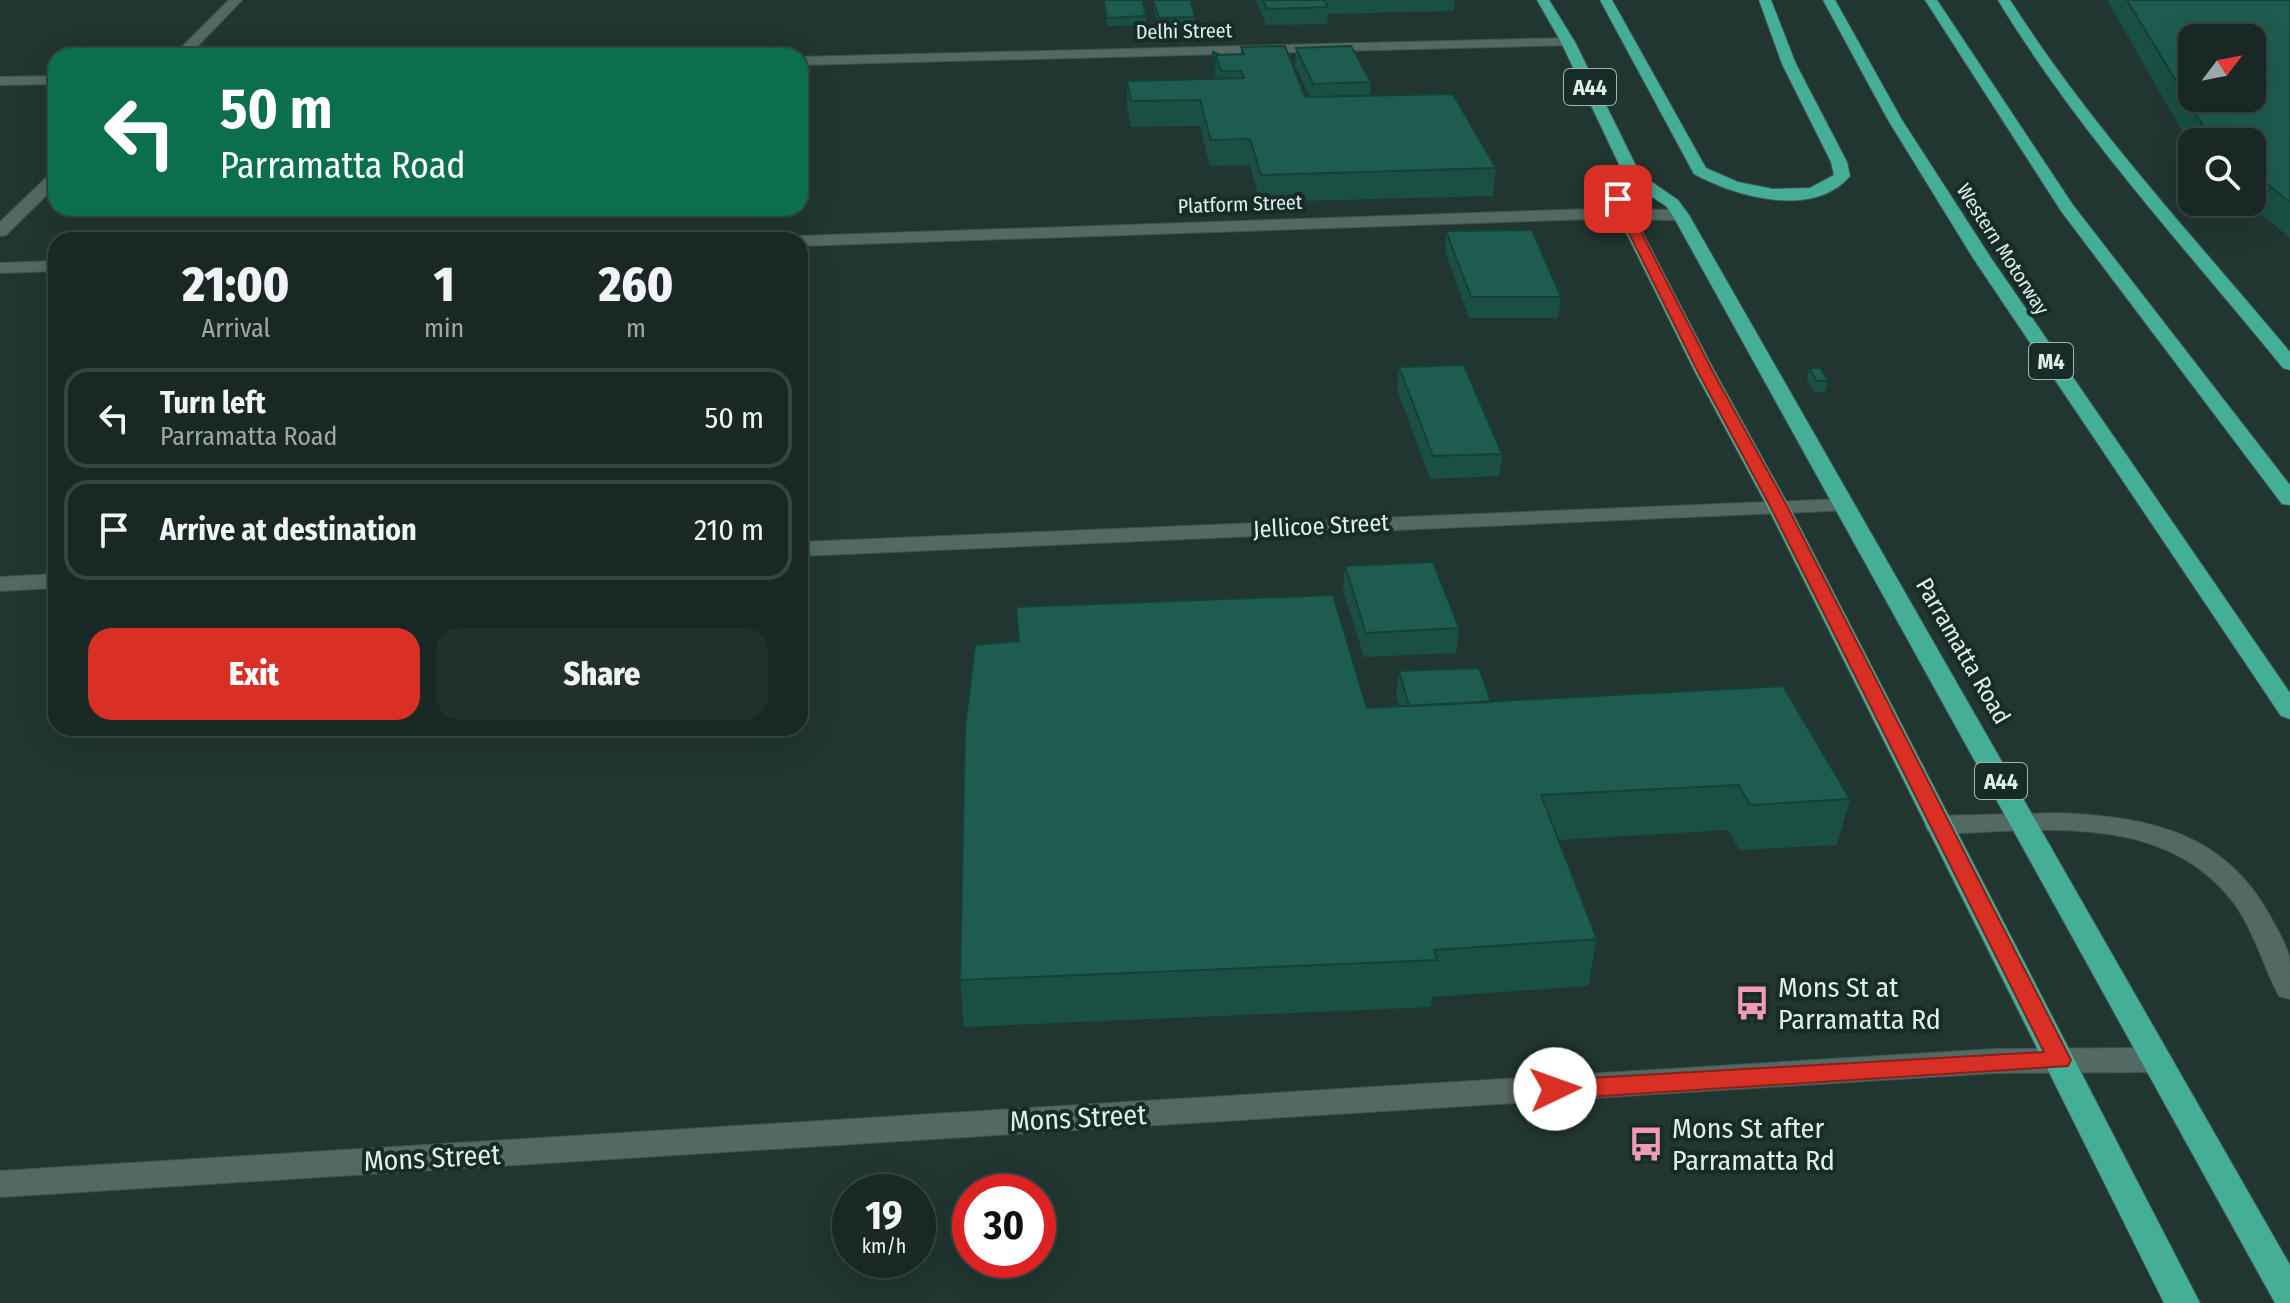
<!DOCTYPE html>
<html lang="en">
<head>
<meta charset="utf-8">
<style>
  :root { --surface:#192825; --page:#22302d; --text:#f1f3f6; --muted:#9fa6a7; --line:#374442; --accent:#d93025 }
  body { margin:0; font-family:"Fira Sans Condensed",sans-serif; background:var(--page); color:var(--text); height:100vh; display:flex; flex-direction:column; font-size:30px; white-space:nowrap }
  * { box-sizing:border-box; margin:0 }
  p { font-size:26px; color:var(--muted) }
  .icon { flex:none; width:44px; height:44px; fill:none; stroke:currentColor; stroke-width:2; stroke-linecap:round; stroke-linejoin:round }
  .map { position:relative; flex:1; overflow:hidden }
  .details { position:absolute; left:48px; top:232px; width:760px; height:504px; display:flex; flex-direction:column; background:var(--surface); border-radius:24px; box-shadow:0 8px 32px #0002,0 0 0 2px var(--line) }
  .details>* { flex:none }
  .guide { position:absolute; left:48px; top:48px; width:760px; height:168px; border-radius:24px; box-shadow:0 8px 32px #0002,0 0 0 2px var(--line); background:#0b6e4f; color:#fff; overflow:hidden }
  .needle { width:52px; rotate:58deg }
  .fabs { position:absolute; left:2178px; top:24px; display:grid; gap:16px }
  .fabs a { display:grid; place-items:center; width:88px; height:88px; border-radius:16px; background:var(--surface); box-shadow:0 8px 32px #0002,0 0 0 2px var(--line); font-size:40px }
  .speed { position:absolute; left:832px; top:1174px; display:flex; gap:16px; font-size:40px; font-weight:700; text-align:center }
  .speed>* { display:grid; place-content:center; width:104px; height:104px; border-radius:50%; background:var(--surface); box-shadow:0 8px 32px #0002,0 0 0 2px var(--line); line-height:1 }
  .speed small { font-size:20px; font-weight:400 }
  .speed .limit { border:12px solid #d22; background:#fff; color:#111 }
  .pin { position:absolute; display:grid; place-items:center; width:68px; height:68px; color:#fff; margin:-34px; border-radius:16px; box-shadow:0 4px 12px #0006 }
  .me { position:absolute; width:88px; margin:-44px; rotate:87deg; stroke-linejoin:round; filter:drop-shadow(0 0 6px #0008) }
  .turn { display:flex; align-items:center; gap:28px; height:168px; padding:0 40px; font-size:36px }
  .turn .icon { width:104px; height:104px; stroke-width:2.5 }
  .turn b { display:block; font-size:56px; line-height:68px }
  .eta { display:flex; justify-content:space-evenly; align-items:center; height:136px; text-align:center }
  .eta b { font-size:48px; font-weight:800; line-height:56px }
  .primary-button { display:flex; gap:16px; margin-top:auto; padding:16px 40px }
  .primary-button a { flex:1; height:92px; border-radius:24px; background:var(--accent); color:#fff; font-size:32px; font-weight:800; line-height:92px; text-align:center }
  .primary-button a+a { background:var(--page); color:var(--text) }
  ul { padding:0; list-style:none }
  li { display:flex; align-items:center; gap:24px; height:100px; margin:0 16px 12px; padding:0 24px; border:4px solid var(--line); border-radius:24px }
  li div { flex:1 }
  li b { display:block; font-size:30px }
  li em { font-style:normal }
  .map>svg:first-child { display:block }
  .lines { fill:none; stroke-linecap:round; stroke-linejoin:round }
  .minor-casing { stroke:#41544f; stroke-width:2 }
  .highway-casing { stroke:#41544f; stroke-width:2 }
  .minor { fill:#536a64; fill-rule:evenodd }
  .highway { fill:#45ae97; fill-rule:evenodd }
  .wall { fill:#1a4f44 }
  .building { fill:#1e5c4f; stroke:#154037; stroke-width:2; fill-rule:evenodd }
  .route { fill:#d93025; stroke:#8d1f18; stroke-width:2 }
  .labels { text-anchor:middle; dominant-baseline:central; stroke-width:8; stroke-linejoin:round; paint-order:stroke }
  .far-street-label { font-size:20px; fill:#e1eeea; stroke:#172c27 }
  .shield { fill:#172c27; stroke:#a4b4b0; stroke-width:2 }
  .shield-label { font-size:22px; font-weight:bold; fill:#e1eeea }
  .street-label { font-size:24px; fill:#e1eeea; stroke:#172c27 }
  .near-poi-label { font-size:28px; fill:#e1eeea; stroke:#172c27; text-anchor:start }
  .near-street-label { font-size:28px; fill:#e1eeea; stroke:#172c27 }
</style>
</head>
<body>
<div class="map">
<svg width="2290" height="1303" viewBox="0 0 2290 1303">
  <rect width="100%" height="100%" fill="#213631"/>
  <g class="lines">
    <g class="minor-casing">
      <path id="minor" d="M229,0H242L188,56H173Z
        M1568,38L1573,39V45L800,65V57Z
        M56,76V84L0,85V77Z
        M56,172V186L6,235L0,236V222L50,174Z
        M1592,209L1681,210L1689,215L1681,220L1592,219L800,246V240H792L800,236Z
        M56,261V271L0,273V263Z
        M1842,499L1853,505L1850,510L800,556V542Z
        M56,574V588L0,591V577Z
        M2059,813C2149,817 2224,832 2270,916C2277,929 2285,942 2289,956C2290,968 2290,986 2290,999L2279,996C2262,964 2253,926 2230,898C2159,811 2038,831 1938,834L1928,831L1925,825L1928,819L1938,816Z
        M2157,1048L2168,1052L2173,1060L2168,1068L2157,1072L1995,1073L0,1197V1171L1995,1049Z"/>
    </g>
    <g class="highway-casing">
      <path id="highway" d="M1537,0H1549L1575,42L1640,174L1678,200L1689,215L2290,1265V1303H2275L1673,216L1666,206L1635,186L1626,199L1633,214L1715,372L1789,506L2200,1303H2164L1767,506L1695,372L1617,214L1610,199L1625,177L1561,42Z
        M1600,0H1612L1706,168L1738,182L1773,189L1810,188L1834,175L1831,162L1782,64L1759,0H1771L1796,64L1847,162L1850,176C1813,219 1737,197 1694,174Z
        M1823,0H1835L1902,120L1991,258L2290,693V719L2281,716L1973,258L1888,120Z
        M1925,0H1937L2073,205L2290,485V505L2282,504L2061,211Z
        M1998,0H2010C2090,126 2195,238 2290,352V370L2283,368C2186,249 2078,132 1998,0Z"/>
    </g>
    <use href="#minor" class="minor"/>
    <use href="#highway" class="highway"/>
  </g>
  <path class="wall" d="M1103,0H1142L1146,16V25L1107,26Z
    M1153,0L1195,17V25L1159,26L1153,7Z
    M1256,0H1455L1454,11L1328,14L1327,24L1266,25Z
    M2107,0H2290V238L2246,202H2252V142H2192V148Z
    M1241,47L1305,97H1310L1295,65L1296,48L1371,82L1370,96L1496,168L1493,196L1260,202L1250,165L1210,166L1200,126L1131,127L1127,106V81L1215,79L1213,52L1220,55L1241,54Z
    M1446,231L1561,297L1558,318H1469L1445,251Z
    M1399,367L1502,454L1499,476L1430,479L1397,389Z
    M1809,368L1828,381L1825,392H1814L1807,380Z
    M1345,566L1459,628L1456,653L1364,657L1343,590Z
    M1016,607L1367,708L1399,707L1396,696L1399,671L1491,702L1850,799L1837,845L1739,850L1728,830L1558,840L1597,939L1588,986L1432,997L1431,1007L964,1027L960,980L1018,642Z"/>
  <path class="building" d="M1104,0H1142L1146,16L1107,18Z
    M1153,0H1190L1195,17L1159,18Z
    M1263,0H1324L1328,7L1267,9Z
    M2127,0H2290V202L2252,172V142H2215L2211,139ZM2192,38H2252V98H2192Z
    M1285,46L1305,97L1453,94L1496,168L1261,175L1250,139L1211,140L1200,100L1131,101L1127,81L1244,78L1241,71H1221L1216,55L1244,54L1241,47Z
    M1351,46L1371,82L1313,84L1296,48Z
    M1213,52L1220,55H1216L1215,71Z
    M1532,230L1561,297H1471L1446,231Z
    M1464,365L1502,454L1433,456L1399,367Z
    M1809,368H1820L1828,381H1817Z
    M1433,562L1459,628L1366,633L1345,566Z
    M1333,595L1367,708L1783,686L1850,799L1750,805L1739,785L1541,795L1597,939L1434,950L1437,960L960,980L965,728L975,645L1019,641L1016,607Z
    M1479,668L1491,702L1409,706L1399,671Z"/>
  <path class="route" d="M1618,195L1624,199L1713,372L1787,506L2071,1060L2068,1066L1555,1099L1546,1096L1543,1089L1546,1083L1555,1080L2044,1052L1770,506L1698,372L1612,199Z"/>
  <defs>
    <g id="bus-bare" transform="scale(2.76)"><path d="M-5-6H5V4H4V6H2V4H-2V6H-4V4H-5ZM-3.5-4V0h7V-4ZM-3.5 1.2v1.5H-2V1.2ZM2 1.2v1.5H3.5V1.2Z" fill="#ef9ab8" stroke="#172c27" stroke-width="2.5" paint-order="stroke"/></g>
  </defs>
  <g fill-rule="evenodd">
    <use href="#bus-bare" x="1752" y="1003"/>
    <use href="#bus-bare" x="1646" y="1144"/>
  </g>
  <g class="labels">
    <g class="far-street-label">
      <text transform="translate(1184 31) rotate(-1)">Delhi Street</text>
      <text transform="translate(1240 204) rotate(-2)">Platform Street</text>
      <text transform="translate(2003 249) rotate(57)">Western Motorway</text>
    </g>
    <g class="shield">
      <rect x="1564" y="69" width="52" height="36" rx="6"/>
      <rect x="2029" y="343" width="44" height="36" rx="6"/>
      <rect x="1975" y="763" width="52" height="36" rx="6"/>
    </g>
    <g class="shield-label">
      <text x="1590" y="87">A44</text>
      <text x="2051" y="361">M4</text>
      <text x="2001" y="781">A44</text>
    </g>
    <g class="street-label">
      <text transform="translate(1321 526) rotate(-3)">Jellicoe Street</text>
      <text transform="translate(1963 651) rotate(60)">Parramatta Road</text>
    </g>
    <g class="near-poi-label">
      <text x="1778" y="987">Mons St at<tspan x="1778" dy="32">Parramatta Rd</tspan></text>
      <text x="1672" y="1128">Mons St after<tspan x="1672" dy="32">Parramatta Rd</tspan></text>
    </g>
    <g class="near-street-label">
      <text transform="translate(1078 1118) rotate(-3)">Mons Street</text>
      <text transform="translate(432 1158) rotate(-3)">Mons Street</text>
    </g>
  </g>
</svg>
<div class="fabs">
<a><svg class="needle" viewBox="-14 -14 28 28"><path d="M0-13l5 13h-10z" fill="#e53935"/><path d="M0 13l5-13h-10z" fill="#9fa6a7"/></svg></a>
<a><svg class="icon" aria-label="search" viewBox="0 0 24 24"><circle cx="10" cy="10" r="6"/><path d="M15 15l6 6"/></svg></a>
</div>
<div class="speed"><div>19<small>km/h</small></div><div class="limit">30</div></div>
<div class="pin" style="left:1618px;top:199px;background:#d93025"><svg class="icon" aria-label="arrive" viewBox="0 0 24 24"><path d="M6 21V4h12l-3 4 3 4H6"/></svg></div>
<svg class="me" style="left:1555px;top:1089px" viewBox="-20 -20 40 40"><circle r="19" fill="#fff"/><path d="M0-13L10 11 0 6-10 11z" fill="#d93025"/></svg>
<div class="guide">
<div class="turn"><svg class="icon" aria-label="left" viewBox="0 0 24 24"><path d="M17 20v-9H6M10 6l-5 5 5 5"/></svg><div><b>50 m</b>Parramatta Road</div></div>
</div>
<section class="details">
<div class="eta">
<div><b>21:00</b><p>Arrival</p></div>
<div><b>1</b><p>min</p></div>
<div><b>260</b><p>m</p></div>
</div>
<ul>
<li><svg class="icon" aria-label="left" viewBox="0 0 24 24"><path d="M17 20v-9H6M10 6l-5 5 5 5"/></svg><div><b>Turn left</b><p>Parramatta Road</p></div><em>50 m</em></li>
<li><svg class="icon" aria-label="arrive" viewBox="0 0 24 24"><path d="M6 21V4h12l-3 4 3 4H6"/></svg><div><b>Arrive at destination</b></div><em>210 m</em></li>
</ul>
<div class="primary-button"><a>Exit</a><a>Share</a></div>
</section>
</div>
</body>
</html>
